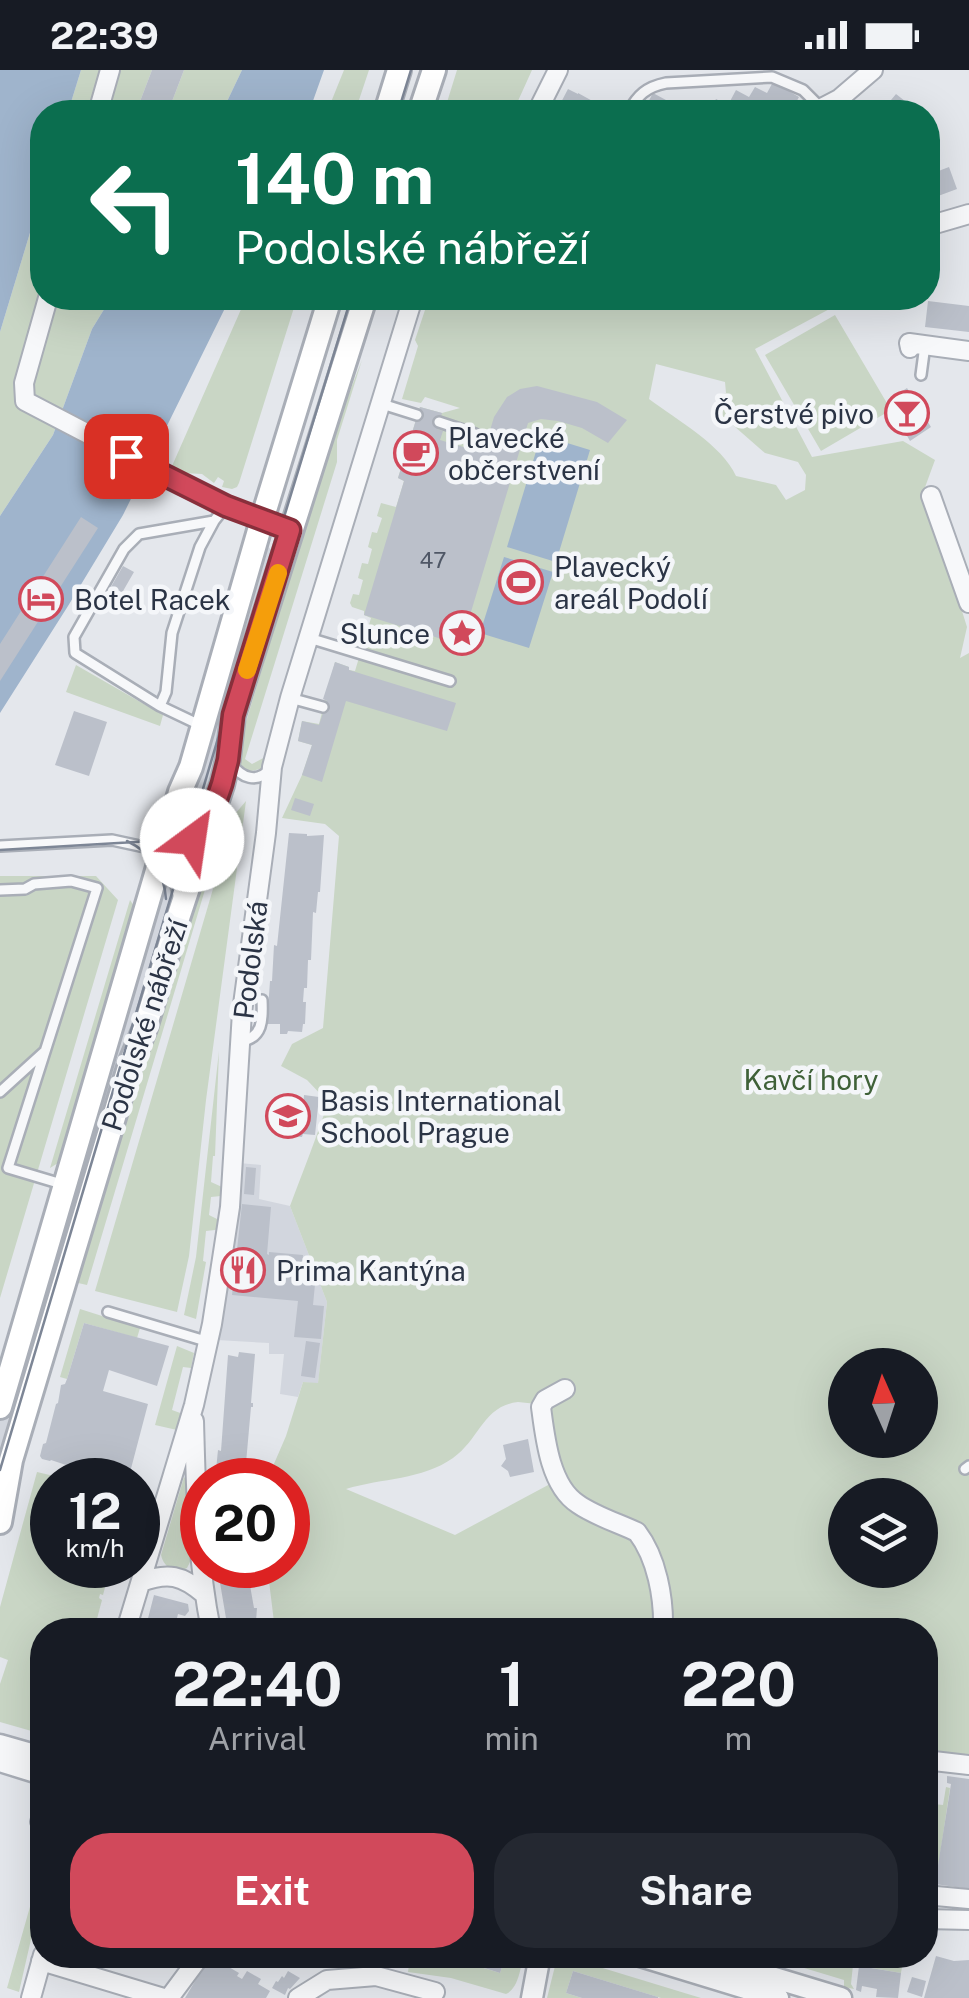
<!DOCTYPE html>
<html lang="en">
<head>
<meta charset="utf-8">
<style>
  :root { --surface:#171b24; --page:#242831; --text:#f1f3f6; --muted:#9ea1a6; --accent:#d1495b }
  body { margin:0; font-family:"Public Sans",sans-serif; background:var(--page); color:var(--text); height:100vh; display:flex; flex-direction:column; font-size:38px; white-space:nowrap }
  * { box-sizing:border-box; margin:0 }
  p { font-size:32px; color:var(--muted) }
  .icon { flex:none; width:55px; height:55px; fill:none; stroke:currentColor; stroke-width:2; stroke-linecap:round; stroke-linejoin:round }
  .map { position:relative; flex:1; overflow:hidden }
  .sheet { position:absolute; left:30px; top:1548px; width:908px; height:350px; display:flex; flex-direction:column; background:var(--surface); border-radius:40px; box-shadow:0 10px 40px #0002 }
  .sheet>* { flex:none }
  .guide { position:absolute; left:30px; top:30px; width:910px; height:210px; border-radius:40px; box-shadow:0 10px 40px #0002; background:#0b6e4f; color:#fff; overflow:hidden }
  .needle { width:65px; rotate:357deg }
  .tools { position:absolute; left:828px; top:1278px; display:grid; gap:20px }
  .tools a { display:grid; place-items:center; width:110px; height:110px; border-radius:50%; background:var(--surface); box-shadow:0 10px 40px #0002; font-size:50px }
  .speed { position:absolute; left:30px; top:1388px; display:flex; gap:20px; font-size:50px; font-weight:700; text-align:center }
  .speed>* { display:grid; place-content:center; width:130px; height:130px; border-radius:50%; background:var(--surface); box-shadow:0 10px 40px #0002; line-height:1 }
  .speed small { font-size:25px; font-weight:400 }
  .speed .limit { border:15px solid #d22; background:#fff; color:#111 }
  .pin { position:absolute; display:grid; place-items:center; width:85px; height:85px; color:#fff; margin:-42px; border-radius:20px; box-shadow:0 5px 15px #0006 }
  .me { position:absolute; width:110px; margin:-55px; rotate:31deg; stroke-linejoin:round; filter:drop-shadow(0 0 8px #0008) }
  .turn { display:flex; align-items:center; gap:35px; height:210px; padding:0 40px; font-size:45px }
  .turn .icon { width:130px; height:130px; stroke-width:2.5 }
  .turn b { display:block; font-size:70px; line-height:85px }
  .eta { display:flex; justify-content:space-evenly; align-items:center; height:170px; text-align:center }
  .eta b { font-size:60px; font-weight:700; line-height:70px }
  .action { display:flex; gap:20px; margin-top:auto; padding:20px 40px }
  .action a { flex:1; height:115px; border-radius:40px; background:var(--accent); color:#fff; font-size:40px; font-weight:700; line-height:115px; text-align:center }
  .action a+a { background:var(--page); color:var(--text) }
  .status { display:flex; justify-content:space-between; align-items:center; height:70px; padding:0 50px; background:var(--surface); direction:ltr }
  .status svg { height:28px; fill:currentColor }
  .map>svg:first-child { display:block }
  .built { fill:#d2d6de }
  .green { fill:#c9d6c5; fill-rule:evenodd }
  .water { fill:#9fb4cc }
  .building { fill:#bbc0ca }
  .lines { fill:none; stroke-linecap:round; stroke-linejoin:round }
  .service-casing { stroke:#a9aeb7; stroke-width:14 }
  .minor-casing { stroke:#a9aeb7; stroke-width:22 }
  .tertiary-casing { stroke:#a9aeb7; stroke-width:25 }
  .secondary-casing { stroke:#a9aeb7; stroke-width:28 }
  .service { stroke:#f7f8fa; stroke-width:9 }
  .minor { stroke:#f7f8fa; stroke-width:18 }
  .tertiary { stroke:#f7f8fa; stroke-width:20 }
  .secondary { stroke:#fff; stroke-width:22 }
  .tram { stroke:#7d8696; stroke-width:2.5 }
  .route-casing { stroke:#882f3b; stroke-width:25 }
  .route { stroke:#d1495b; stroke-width:18 }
  .slow { stroke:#f59e0b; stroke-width:18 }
  .labels { text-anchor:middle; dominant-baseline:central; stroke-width:9; stroke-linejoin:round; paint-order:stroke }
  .number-label { font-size:22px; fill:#4f5766 }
  .poi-label { font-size:28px; fill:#2b3445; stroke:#f4f6f9; text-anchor:start }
  .street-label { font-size:28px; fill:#2b3445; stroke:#f4f6f9 }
  .park-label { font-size:28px; fill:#3f6138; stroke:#f4f6f9 }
</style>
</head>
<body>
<div class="status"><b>22:39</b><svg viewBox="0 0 49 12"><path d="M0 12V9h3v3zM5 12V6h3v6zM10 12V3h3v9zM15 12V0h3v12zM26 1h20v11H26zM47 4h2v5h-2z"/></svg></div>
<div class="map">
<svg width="969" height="1928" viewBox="0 0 969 1928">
  <rect width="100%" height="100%" fill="#e4e7ec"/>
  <path class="built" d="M268,477L275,482L276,490L0,1411V1350L258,484L261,480Z
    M239,1093L261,1095L259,1129L290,1136L327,1232L318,1314L303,1312L298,1327L280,1324L284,1284H269V1273L217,1270L233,1178Z"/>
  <path class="green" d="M81,0H152L136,42H68Z
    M184,0H242L222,42H168Z
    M344,0H369L355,42H327Z
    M457,0H532L513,42H444Z
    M42,123V228H111L92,259L53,365L0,446V262Z
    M246,228H297L239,413L237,417L232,419L222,417L224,411L218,407L214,413L202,404L183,403L172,396Z
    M429,228H850L755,279L812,387L903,371L935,390L924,420L967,557L960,588L969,583V1690L925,1685V1560H275L267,1495H288V1410H267L286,1366L303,1312L318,1313L327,1232L290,1136C303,1101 317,1067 328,1032L307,1010L281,996L292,974L323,958L339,766L325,754L282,748L302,705L312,675L298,671L302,651L319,654L335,592L349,597V600L355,601L371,548L364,545V541L352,537L350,533L353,524L359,525L363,510L358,508L362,493L368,494L372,479L368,477L372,462L377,463L382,448L377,446L381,433L396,437L404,411L398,408L420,337L442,343L460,338L425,327L421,333L402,329L418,276L415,270ZM656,294L725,312L726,323L717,327L718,342L765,383L798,392L806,405L805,420L786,430L776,415L736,406C722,375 677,350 649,329ZM845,1295H920V1370H845ZM518,1332L537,1334L546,1400L550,1414L455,1465L346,1419C382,1408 422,1410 453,1388C480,1369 483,1336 518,1332ZM845,1425H920V1500H845Z
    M835,245L891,340L821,381L765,285Z
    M362,290L337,370V392L245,689L252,694L269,685L263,698L248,702L239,696L236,685L332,367Z
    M76,595L163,645L160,656L66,622Z
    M246,731L206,1030L189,1186L177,1242L95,1221L235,744Z
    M219,737L227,742V746L87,1215L78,1213Z
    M0,806H96L118,830L0,1228Z
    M130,830L134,836L58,1093L50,1098Z
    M219,981L215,1086H213L211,1112L222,1117L221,1126L211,1127L209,1145L219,1150L218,1158L215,1160L206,1161L203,1191L206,1192L196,1249L184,1245L196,1187Z
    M80,1239L140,1258L137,1268L84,1253L67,1309L60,1307Z
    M177,1276L194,1283L191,1298L183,1297L172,1340L183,1344L177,1360L155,1355Z
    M37,1402L71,1410H52V1495H111L103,1525L100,1524L99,1528L102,1530L94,1560H42V1664L0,1652V1614L8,1590L0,1587V1537Z
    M184,1407L187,1411L190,1492L187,1498C175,1504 164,1498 161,1485Z
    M946,1717L950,1718L936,1812L931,1811L933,1797L925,1796V1733L943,1735Z
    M35,1819L42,1821L19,1922L7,1918Z
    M402,1885H441L500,1903L506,1885H524C520,1898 519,1918 506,1924L451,1908L408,1902L409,1895L400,1892Z
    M761,1885H904L901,1903L860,1896V1891L851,1890L850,1895H853L851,1914L854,1919L844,1917V1910Z
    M565,1888L594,1898L596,1896L701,1928H661L573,1901L566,1923L582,1928H547L555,1896Z"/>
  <path class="water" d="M0,0H81L68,42H42V123L0,262Z
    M242,0H324L309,42H222Z
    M111,228H230L123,445L68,536L0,643V446L53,365L92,259Z
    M541,365L590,380L556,492L507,477Z
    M504,487L553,502L529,578L480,563Z"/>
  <path class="building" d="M152,0H184L168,42H136Z
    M773,12L799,27L791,42L778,35L774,42H692L697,32L710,40L716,29L728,35L736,20L749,27L755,17L767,23Z
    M568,19L578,24V23L607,39L605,42H556Z
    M653,23L679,37L676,42H643Z
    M896,24L910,35L912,33L916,37L912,42H881Z
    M949,97L957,119L930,129L928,122V105Z
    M928,231L969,236V262L925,257Z
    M537,316L597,332L627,350L608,373L582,358L558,351L541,349L528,353L461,575L364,545L404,411L398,408L420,337L442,343L437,359L443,361L440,370L480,382L482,373L486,374L494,347L507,327L520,319Z
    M907,318L931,357L910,371L887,331Z
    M81,447L98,458L0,611V574Z
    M123,496L134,502L115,535L104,529Z
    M335,592L349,597V600L456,633L447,661L346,631L322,712L302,705L312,675L298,671L302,651L319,655L327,631L323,629Z
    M74,641L107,652L89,706L55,695Z
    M295,728L314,734L310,746L291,740Z
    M289,763L307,764V766L324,765L320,822H318L316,843L313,842L311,890H308L307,918H304L303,932H306L305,954H303L302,962L288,961L287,964H280V954H267L270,911H272L274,875L277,876Z
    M304,1025L319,1027L315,1065L303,1064L302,1067L286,1066L287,1062L274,1061L277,1034L290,1035V1032L300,1033V1036L303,1037Z
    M246,1097L256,1098L254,1125L244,1124Z
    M242,1134L271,1137L267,1184L269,1185V1182L303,1185L301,1213L315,1214L313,1235L324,1236L321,1269L294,1267L298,1231L232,1225Z
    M84,1253L169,1276L157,1316L109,1300L103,1321L148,1334L128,1410H112L111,1408L98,1404L96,1405L51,1390L50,1391L42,1389L40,1386L43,1374L46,1373L56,1334L58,1333L61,1315L65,1314L67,1309Z
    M306,1271L320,1273L315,1308L301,1306Z
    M239,1282L255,1284L251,1333H253V1337H251L246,1393L256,1395L255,1410H215L218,1380L221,1381L228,1285L238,1287Z
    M528,1369L534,1402L510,1407L508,1401L501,1396L506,1389L503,1375Z
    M217,1495H259L260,1501L248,1504L254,1538H257L256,1551L268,1549L270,1560H228Z
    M154,1525L188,1534L189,1541L185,1546L178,1544L176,1552L181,1553L179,1560H145Z
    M947,1706L969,1709V1819L935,1814L951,1714L947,1713Z
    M341,1885H384L380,1898Z
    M444,1885H506L500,1903Z
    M210,1886L239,1903L237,1906L242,1909L247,1901L261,1909L258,1914L270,1921L266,1928H185Z
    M936,1886L954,1891L969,1890V1928H924Z
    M859,1896L901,1903L898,1928L876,1927L877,1919L862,1916L861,1922L856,1920Z
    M288,1901L300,1908L290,1919L288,1918L285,1925L272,1918L276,1911L278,1912L282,1906L284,1908Z
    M573,1901L658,1927V1928H582L566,1923Z
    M912,1907L926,1911L922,1927L907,1922Z"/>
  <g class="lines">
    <g class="service-casing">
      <path id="service" d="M628,42C638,25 646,17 666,13L772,7L803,20L822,39
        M921,305L925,275
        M382,334L417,345
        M439,352L475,364
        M214,451L139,464L124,479L74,567L75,583L160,636L166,622L172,563L200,477L214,451L226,436
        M309,568L450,611
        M290,628L323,637
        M160,636L202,656
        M231,693C241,708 257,714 270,699
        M0,776L112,770L163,781L183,776L200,761
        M166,787L174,805L178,825
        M0,820L25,819L34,814L71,811L97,818L8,1098L65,1115
        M240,971C263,969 263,949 262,930
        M0,1022L44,982
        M108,1242L209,1272
        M965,1399L969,1396
        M36,1752L42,1731"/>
    </g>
    <g class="minor-casing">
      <path id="minor" d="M98,42L110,0
        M537,42L558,0
        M814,42L839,29L873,0
        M928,156L969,144
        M48,228L24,313L25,331L226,436L290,460
        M910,278L909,273L969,281
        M931,426L969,533
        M565,1319L545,1330L541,1337C545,1368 550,1416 578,1434C595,1446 618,1453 637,1462C657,1488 664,1528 663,1560
        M194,1351C196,1421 197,1491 211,1560
        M141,1512C168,1502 182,1505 204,1524
        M126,1560L194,1335L212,1254L230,1137L242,942L266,763L272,697L290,628L413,228
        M925,1690L969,1695
        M969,1829L925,1825V1849L969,1850
        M41,1891L164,1928
        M31,1928L43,1885
        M169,1928L201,1885
        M298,1928L327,1910L376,1906L435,1922"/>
    </g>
    <g class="tertiary-casing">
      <path id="tertiary" d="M0,1675L42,1687
        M0,1691L42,1704
        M637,1885L778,1928
        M699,1885L841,1928
        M532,1928L540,1885"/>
    </g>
    <g class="secondary-casing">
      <path id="secondary" d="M386,42L399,0
        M420,42L434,0
        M0,1337L180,722L191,697L262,450L330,228
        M0,1452L11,1390L130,994L145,958L179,845L222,715L228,689L233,645L365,228"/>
    </g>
    <use href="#service" class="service"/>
    <use href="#minor" class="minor"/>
    <use href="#tertiary" class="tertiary"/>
    <use href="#secondary" class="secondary"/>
    <path class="tram" d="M398,42L411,0
      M127,771C152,783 164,802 166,829
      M0,780L152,771L173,762L193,742
      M0,1400L281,457L351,228"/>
  </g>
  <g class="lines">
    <g class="route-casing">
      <path id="route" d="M126,386L226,436L290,460L233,645L228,690L222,714L209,752L192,770"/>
    </g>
    <use href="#route" class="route"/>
    <path class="slow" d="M247,600L278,503"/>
  </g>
  <defs>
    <g id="bar-ring" transform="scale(2.25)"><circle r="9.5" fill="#f4f6f9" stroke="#d1495b" stroke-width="1.5"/><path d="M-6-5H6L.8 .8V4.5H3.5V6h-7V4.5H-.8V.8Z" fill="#d1495b"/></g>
    <g id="cafe-ring" transform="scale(2.25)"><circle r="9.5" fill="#f4f6f9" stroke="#d1495b" stroke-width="1.5"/><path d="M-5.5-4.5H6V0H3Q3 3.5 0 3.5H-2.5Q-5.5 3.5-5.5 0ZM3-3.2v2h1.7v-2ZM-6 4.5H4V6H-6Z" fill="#d1495b"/></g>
    <g id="stadium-ring" transform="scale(2.25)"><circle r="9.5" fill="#f4f6f9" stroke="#d1495b" stroke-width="1.5"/><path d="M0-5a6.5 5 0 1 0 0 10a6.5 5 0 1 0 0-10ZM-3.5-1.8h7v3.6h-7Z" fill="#d1495b"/></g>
    <g id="hotel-ring" transform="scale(2.25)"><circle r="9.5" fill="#f4f6f9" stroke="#d1495b" stroke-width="1.5"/><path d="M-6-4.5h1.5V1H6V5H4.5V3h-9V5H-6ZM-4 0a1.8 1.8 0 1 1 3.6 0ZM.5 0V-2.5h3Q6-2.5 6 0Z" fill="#d1495b"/></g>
    <g id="sight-ring" transform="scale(2.25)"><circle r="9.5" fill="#f4f6f9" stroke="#d1495b" stroke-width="1.5"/><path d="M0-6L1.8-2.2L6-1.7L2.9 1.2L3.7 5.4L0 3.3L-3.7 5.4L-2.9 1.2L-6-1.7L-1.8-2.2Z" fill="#d1495b"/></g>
    <g id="school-ring" transform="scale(2.25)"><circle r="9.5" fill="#f4f6f9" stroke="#d1495b" stroke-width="1.5"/><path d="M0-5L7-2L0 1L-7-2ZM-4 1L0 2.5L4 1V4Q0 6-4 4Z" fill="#d1495b"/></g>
    <g id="restaurant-ring" transform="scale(2.25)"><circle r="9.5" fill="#f4f6f9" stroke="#d1495b" stroke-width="1.5"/><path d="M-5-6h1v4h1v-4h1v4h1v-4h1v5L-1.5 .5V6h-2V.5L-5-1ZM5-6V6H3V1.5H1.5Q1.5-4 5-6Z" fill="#d1495b"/></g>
  </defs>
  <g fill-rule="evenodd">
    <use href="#bar-ring" x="907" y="343"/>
    <use href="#cafe-ring" x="416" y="383"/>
    <use href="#stadium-ring" x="521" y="512"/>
    <use href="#hotel-ring" x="41" y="529"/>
    <use href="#sight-ring" x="462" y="563"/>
    <use href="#school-ring" x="288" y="1046"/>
    <use href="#restaurant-ring" x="243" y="1200"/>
  </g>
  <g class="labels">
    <g class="number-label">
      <text x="433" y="490">47</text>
    </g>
    <g class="poi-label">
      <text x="874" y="343" text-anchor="end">Čerstvé pivo</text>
      <text x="448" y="367">Plavecké<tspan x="448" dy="32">občerstvení</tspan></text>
      <text x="554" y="496">Plavecký<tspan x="554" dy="32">areál Podolí</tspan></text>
      <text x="74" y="529">Botel Racek</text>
      <text x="430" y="563" text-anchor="end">Slunce</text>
      <text x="320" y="1030">Basis International<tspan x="320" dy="32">School Prague</tspan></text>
      <text x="276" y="1200">Prima Kantýna</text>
    </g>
    <g class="street-label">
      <text transform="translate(250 890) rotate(-83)">Podolská</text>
      <text transform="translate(144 955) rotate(-72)">Podolské nábřeží</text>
    </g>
    <g class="park-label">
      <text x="811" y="1009">Kavčí hory</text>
    </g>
  </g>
</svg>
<div class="tools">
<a><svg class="needle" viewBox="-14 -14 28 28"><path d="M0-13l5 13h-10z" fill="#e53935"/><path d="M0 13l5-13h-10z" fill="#9ea1a6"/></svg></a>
<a><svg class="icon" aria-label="layers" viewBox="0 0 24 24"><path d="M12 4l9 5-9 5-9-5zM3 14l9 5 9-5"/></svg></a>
</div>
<div class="speed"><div>12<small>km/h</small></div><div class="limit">20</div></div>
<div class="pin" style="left:126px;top:386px;background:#d93025"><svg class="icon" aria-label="arrive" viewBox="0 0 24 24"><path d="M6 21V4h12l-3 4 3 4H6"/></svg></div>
<svg class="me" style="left:192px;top:770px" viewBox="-20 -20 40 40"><circle r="19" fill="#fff"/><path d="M0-13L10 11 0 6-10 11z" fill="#d1495b"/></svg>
<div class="guide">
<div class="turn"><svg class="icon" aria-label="left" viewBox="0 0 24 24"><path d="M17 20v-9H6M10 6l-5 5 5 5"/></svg><div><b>140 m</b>Podolské nábřeží</div></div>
</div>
<section class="sheet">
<div class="eta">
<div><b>22:40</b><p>Arrival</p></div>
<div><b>1</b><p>min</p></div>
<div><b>220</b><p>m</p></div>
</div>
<div class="action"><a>Exit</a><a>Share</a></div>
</section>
</div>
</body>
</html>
